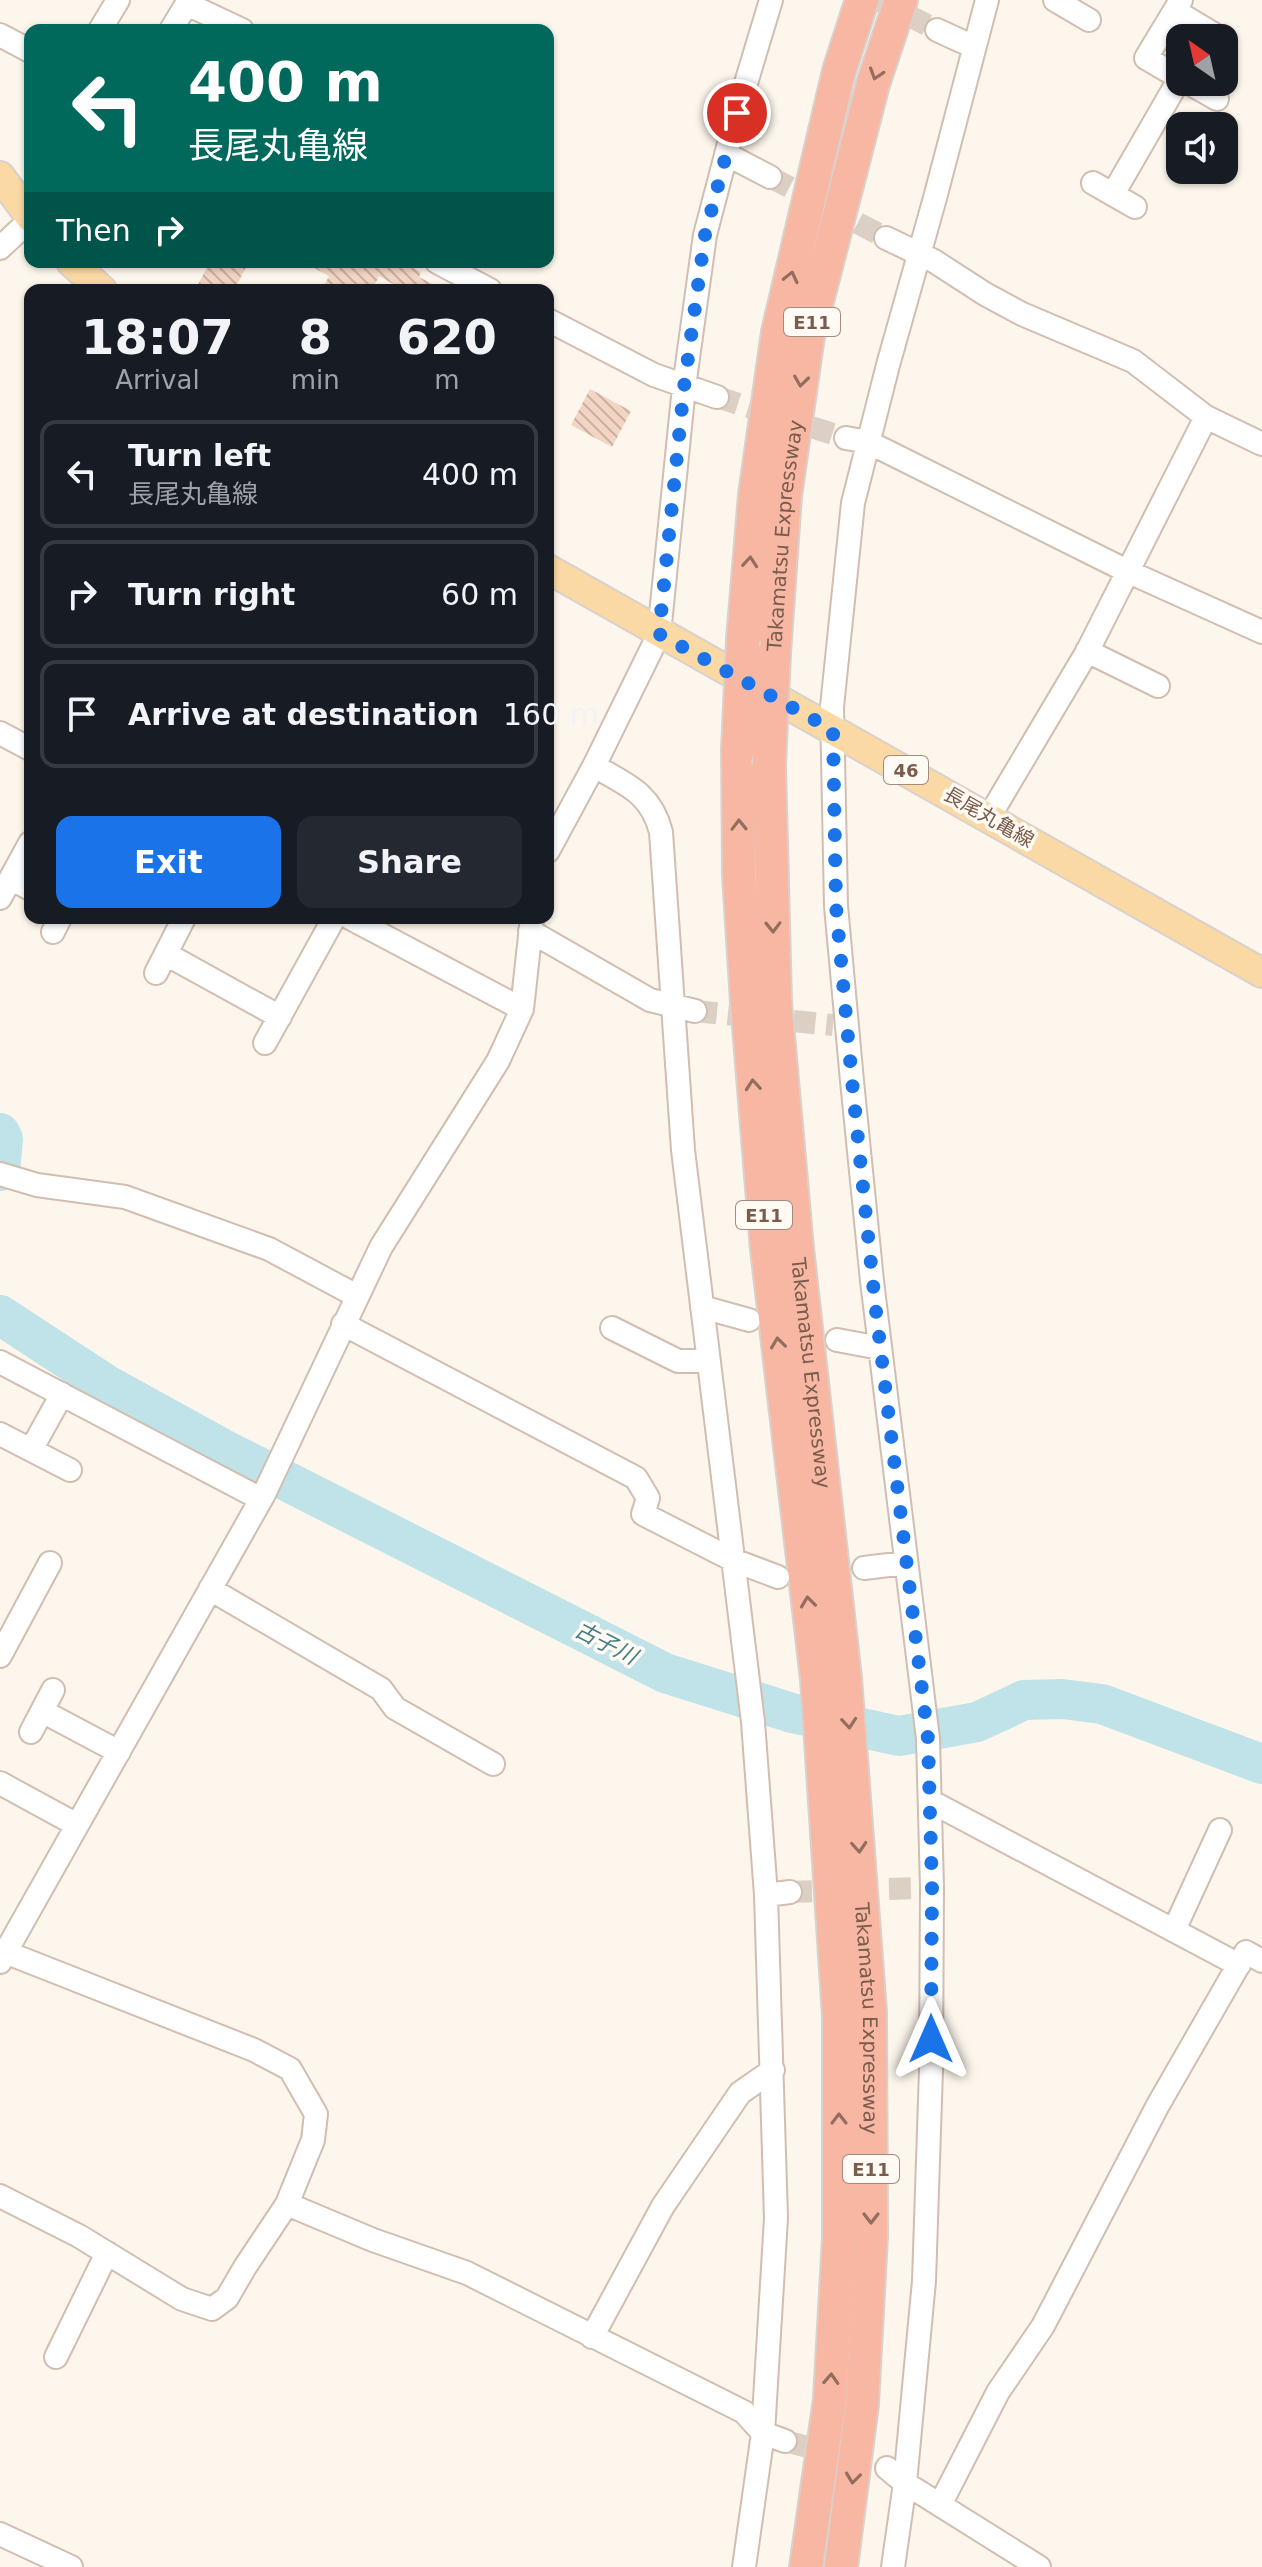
<!DOCTYPE html>
<html lang="en">
<head>
<meta charset="utf-8">
<style>
  :root { --surface:#171b24; --page:#242831; --text:#f1f3f6; --muted:#9ea1a6; --line:#363941; --accent:#1a73e8 }
  body { margin:0; font-family:"DejaVu Sans","Noto Sans JP",sans-serif; background:var(--page); color:var(--text); height:100vh; display:flex; flex-direction:column; font-size:30px; white-space:nowrap }
  * { box-sizing:border-box; margin:0 }
  p { font-size:26px; color:var(--muted) }
  .icon { flex:none; width:44px; height:44px; fill:none; stroke:currentColor; stroke-width:2; stroke-linecap:round; stroke-linejoin:round }
  .map { position:relative; flex:1; overflow:hidden }
  .details { position:absolute; left:24px; top:284px; width:530px; height:640px; display:flex; flex-direction:column; background:var(--surface); border-radius:16px; box-shadow:0 2px 6px #0004 }
  .details>* { flex:none }
  .banner { position:absolute; left:24px; top:24px; width:530px; height:244px; border-radius:16px; box-shadow:0 2px 6px #0004; background:#00695c; color:#fff; overflow:hidden }
  .needle { width:52px; rotate:326deg }
  .fabs { position:absolute; left:1166px; top:24px; display:grid; gap:16px }
  .fabs a { display:grid; place-items:center; width:72px; height:72px; border-radius:16px; background:var(--surface); box-shadow:0 2px 6px #0004; font-size:40px }
  .pin { position:absolute; display:grid; place-items:center; width:68px; height:68px; color:#fff; margin:-34px; border:4px solid #fff; border-radius:50%; box-shadow:0 2px 8px #0007 }
  .me { position:absolute; width:88px; margin:-44px; rotate:0deg; stroke-linejoin:round; filter:drop-shadow(0 0 6px #0008) }
  .turn { display:flex; align-items:center; gap:28px; height:168px; padding:0 32px; font-size:36px }
  .turn .icon { width:104px; height:104px; stroke-width:2.5 }
  .turn b { display:block; font-size:56px; line-height:68px }
  .then { display:flex; align-items:center; height:76px; padding:0 32px; background:#0003; gap:16px; font-size:30px }
  .eta { display:flex; justify-content:space-evenly; align-items:center; height:136px; text-align:center }
  .eta b { font-size:48px; font-weight:700; line-height:56px }
  .cta { display:flex; gap:16px; margin-top:auto; padding:16px 32px }
  .cta a { flex:1; height:92px; border-radius:16px; background:var(--accent); color:#fff; font-size:32px; font-weight:700; line-height:92px; text-align:center }
  .cta a+a { background:var(--page); color:var(--text) }
  ul { padding:0; list-style:none }
  li { display:flex; align-items:center; gap:24px; height:108px; margin:0 16px 12px; padding:0 16px; border:4px solid var(--line); border-radius:16px }
  li div { flex:1 }
  li b { display:block; font-size:30px }
  li em { font-style:normal }
  .map>svg:first-child { display:block }
  .lines { fill:none; stroke-linecap:round; stroke-linejoin:round }
  .river { stroke:#bfe3e8; stroke-width:40 }
  .building { fill:url(#building-back-hatch) }
  .minor-tunnel { stroke:#dcd0c4; stroke-width:22; stroke-dasharray:22 11; stroke-linecap:butt }
  .minor-casing { stroke:#d1beb0; stroke-width:26 }
  .major-casing { stroke:#dad1cd; stroke-width:32 }
  .highway-casing { stroke:#dad1cd; stroke-width:36 }
  .minor { stroke:#fff; stroke-width:22 }
  .major { stroke:#fbd9a5; stroke-width:28 }
  .highway { stroke:#f7b7a3; stroke-width:32 }
  .highway-bridge-casing { stroke:#dad1cd; stroke-width:36; stroke-linecap:butt }
  .highway-bridge { stroke:#f7b7a3; stroke-width:32 }
  .oneway { stroke:#936e5e }
  .route { stroke:#1a73e8; stroke-width:14; stroke-dasharray:0 25.2 }
  .labels { text-anchor:middle; dominant-baseline:central; stroke-width:7; stroke-linejoin:round; paint-order:stroke }
  .shield { fill:#fffaf3; stroke:#a28b7f; stroke-width:2 }
  .shield-label { font-size:18px; font-weight:bold; fill:#7a5c4d }
  .street-label { font-size:20px; fill:#7a5c4d; stroke:#fffaf3 }
  .water-label { font-size:22px; font-style:italic; fill:#437c86; stroke:#fffaf3 }
</style>
</head>
<body>
<div class="map">
<svg width="1262" height="2567" viewBox="0 0 1262 2567">
  <defs>
    <pattern id="building-back-hatch" width="6" height="6" patternUnits="userSpaceOnUse" patternTransform="scale(2)"><rect width="6" height="6" fill="#f3d5c3"/><path d="M-1 5l2 2M0 0l6 6M5-1l2 2" fill="none" stroke="#cab0a1"/></pattern>
  </defs>
  <rect width="100%" height="100%" fill="#fdf6ec"/>
  <g class="lines">
    <path class="river" d="M0,1133L3,1139L0,1171
      M0,1315L107,1385L225,1450L665,1673L792,1713L899,1736L977,1722L1024,1700L1062,1699L1102,1704L1262,1764"/>
  </g>
  <path class="building" d="M210,262H249L234,290H195Z
    M303,262H402L421,272L419,277L444,290H404L379,276L372,290H365L353,283L349,290H322L329,276Z
    M590,389L631,411L612,447L571,425Z"/>
  <g class="lines">
    <path class="minor-tunnel" d="M878,0L937,30
      M770,177L886,238
      M717,397L846,438
      M695,1011L833,1025
      M790,1892L917,1888
      M785,2441L887,2468"/>
    <g class="minor-casing">
      <path id="minor" d="M1055,0L1089,20
        M187,4L242,30
        M1175,11L1215,35
        M100,30L118,0
        M171,30L189,0
        M937,30L974,47
        M0,35L30,51
        M1187,82L1217,99
        M726,154L770,177
        M1093,183L1135,207
        M1113,194L1180,78L1146,58L1181,0
        M886,238L934,261L985,294L1022,314L1133,361L1206,417
        M0,248L30,220
        M437,262L490,290
        M548,320L654,375L717,397
        M846,438L868,442L1129,572L1262,632
        M1087,651L1158,686
        M0,733L30,749
        M594,766C627,785 651,793 661,832L683,1150L753,1722L766,1895L776,2218L763,2433L744,2567
        M989,817L1087,652L1206,417L1262,444
        M548,851L594,766L659,634L684,387L705,235L737,113L771,0
        M11,878L30,889
        M0,898L30,843
        M350,918L522,1009
        M530,931L650,1000L695,1011
        M53,932L60,918
        M166,954L280,1017
        M156,973L184,918
        M265,1043L334,918
        M0,1174L37,1185L125,1197L269,1249L357,1296
        M702,1307L749,1320
        M343,1324L636,1478L648,1498L643,1514L733,1560L778,1577
        M612,1328L678,1361H709
        M837,1340L880,1348
        M0,1362L261,1499
        M0,1434L70,1470
        M31,1450L62,1394
        M864,1568L905,1563
        M210,1589L381,1689L395,1708L493,1764
        M0,1656L50,1563
        M42,1711L119,1752
        M31,1732L53,1690
        M0,1783L77,1825
        M930,1801L1239,1965
        M766,1895L790,1892
        M1174,1930L1220,1830
        M0,1962L264,1494L381,1247L498,1061L522,1009L532,918
        M0,2196L79,2236L182,2299L212,2309L227,2298L245,2267L287,2204L313,2140L316,2114L290,2069L254,2050L5,1952
        M287,2204L373,2240L467,2273L744,2412L763,2433L785,2441
        M592,2337L663,2206L740,2093L773,2070
        M56,2357L107,2253
        M887,2468L905,2483L1039,2567
        M940,2505L998,2392L1043,2326L1158,2105L1246,1952L1262,1961
        M0,2534L71,2567
        M893,2567L905,2483L924,2281L931,2070L932,1887L928,1739L872,1281L852,1081L836,906L832,707L853,503L888,365L935,198L987,0"/>
    </g>
    <g class="major-casing">
      <path id="major" d="M0,176L30,217
        M71,262L102,290
        M548,569L1262,973"/>
    </g>
    <g class="highway-casing">
      <g id="highway">
        <path d="M743,640L755,495L778,332L839,71L862,0"/>
        <path id="s1" d="M774,653L785,496L808,336L873,84L901,0"/>
        <path d="M738,750L739,875L747,1002L767,1249L817,1679L839,2016V2238L830,2399L806,2567"/>
        <path id="s2" d="M769,765L775,1002L797,1248L845,1678L870,2012L871,2236L862,2404L841,2567"/>
      </g>
    </g>
    <use href="#minor" class="minor"/>
    <use href="#major" class="major"/>
    <use href="#highway" class="highway"/>
    <g class="highway-bridge-casing">
      <path id="highway-bridge" d="M738,750L743,640
        M769,765L774,653"/>
    </g>
    <use href="#highway-bridge" class="highway-bridge"/>
  </g>
  <defs><path id="oneway-chevron" d="M-2-3.5L2.5 0L-2 3.5" fill="none" stroke-width="1.6" stroke-linecap="round" stroke-linejoin="round" transform="scale(2)"/></defs>
  <g class="oneway">
    <use href="#oneway-chevron" transform="translate(876 74) rotate(108)"/>
    <use href="#oneway-chevron" transform="translate(791 277) rotate(-77)"/>
    <use href="#oneway-chevron" transform="translate(801 381) rotate(98)"/>
    <use href="#oneway-chevron" transform="translate(750 562) rotate(-85)"/>
    <use href="#oneway-chevron" transform="translate(739 825) rotate(-91)"/>
    <use href="#oneway-chevron" transform="translate(773 927) rotate(89)"/>
    <use href="#oneway-chevron" transform="translate(753 1085) rotate(-95)"/>
    <use href="#oneway-chevron" transform="translate(778 1343) rotate(-97)"/>
    <use href="#oneway-chevron" transform="translate(808 1602) rotate(-97)"/>
    <use href="#oneway-chevron" transform="translate(849 1723) rotate(85)"/>
    <use href="#oneway-chevron" transform="translate(859 1847) rotate(86)"/>
    <use href="#oneway-chevron" transform="translate(839 2119) rotate(-90)"/>
    <use href="#oneway-chevron" transform="translate(871 2218) rotate(90)"/>
    <use href="#oneway-chevron" transform="translate(831 2379) rotate(-87)"/>
    <use href="#oneway-chevron" transform="translate(853 2478) rotate(97)"/>
  </g>
  <g class="lines">
    <path class="route" d="M737,113L705,235L684,387L659,634L833,730L836,906L852,1081L875,1303L928,1739L932,1887L931,2039"/>
  </g>
  <g class="labels">
    <g class="shield">
      <rect x="784" y="308" width="56" height="28" rx="6"/>
      <rect x="884" y="756" width="44" height="28" rx="6"/>
      <rect x="736" y="1201" width="56" height="28" rx="6"/>
      <rect x="843" y="2155" width="56" height="28" rx="6"/>
    </g>
    <g class="shield-label">
      <text x="812" y="322">E11</text>
      <text x="906" y="770">46</text>
      <text x="764" y="1215">E11</text>
      <text x="871" y="2169">E11</text>
    </g>
    <g class="street-label">
      <text stroke="none"><textPath href="#s1" startOffset="118">Takamatsu Expressway</textPath></text>
      <text transform="translate(989 817) rotate(30)">長尾丸亀線</text>
      <text stroke="none"><textPath href="#s2" startOffset="610">Takamatsu Expressway</textPath></text>
      <text stroke="none"><textPath href="#s2" startOffset="1258">Takamatsu Expressway</textPath></text>
    </g>
    <g class="water-label">
      <text transform="translate(606 1643) rotate(27)">古子川</text>
    </g>
  </g>
</svg>
<div class="fabs">
<a><svg class="needle" viewBox="-14 -14 28 28"><path d="M0-13l5 13h-10z" fill="#e53935"/><path d="M0 13l5-13h-10z" fill="#9ea1a6"/></svg></a>
<a><svg class="icon" aria-label="sound" viewBox="0 0 24 24"><path d="M4 9h4l5-4v14l-5-4H4zM17 9q2 3 0 6"/></svg></a>
</div>
<div class="pin" style="left:737px;top:113px;background:#d93025"><svg class="icon" aria-label="arrive" viewBox="0 0 24 24"><path d="M6 21V4h12l-3 4 3 4H6"/></svg></div>
<svg class="me" style="left:931px;top:2039px" viewBox="-20 -20 40 40"><path d="M0-17L14 15 0 8-14 15z" fill="#1a73e8" stroke="#fff" stroke-width="4"/></svg>
<div class="banner">
<div class="turn"><svg class="icon" aria-label="left" viewBox="0 0 24 24"><path d="M17 20v-9H6M10 6l-5 5 5 5"/></svg><div><b>400 m</b>長尾丸亀線</div></div>
<div class="then">Then<svg class="icon" aria-label="right" viewBox="0 0 24 24"><path d="M7 20v-9h11M14 6l5 5-5 5"/></svg></div>
</div>
<section class="details">
<div class="eta">
<div><b>18:07</b><p>Arrival</p></div>
<div><b>8</b><p>min</p></div>
<div><b>620</b><p>m</p></div>
</div>
<ul>
<li><svg class="icon" aria-label="left" viewBox="0 0 24 24"><path d="M17 20v-9H6M10 6l-5 5 5 5"/></svg><div><b>Turn left</b><p>長尾丸亀線</p></div><em>400 m</em></li>
<li><svg class="icon" aria-label="right" viewBox="0 0 24 24"><path d="M7 20v-9h11M14 6l5 5-5 5"/></svg><div><b>Turn right</b></div><em>60 m</em></li>
<li><svg class="icon" aria-label="arrive" viewBox="0 0 24 24"><path d="M6 21V4h12l-3 4 3 4H6"/></svg><div><b>Arrive at destination</b></div><em>160 m</em></li>
</ul>
<div class="cta"><a>Exit</a><a>Share</a></div>
</section>
</div>
</body>
</html>
